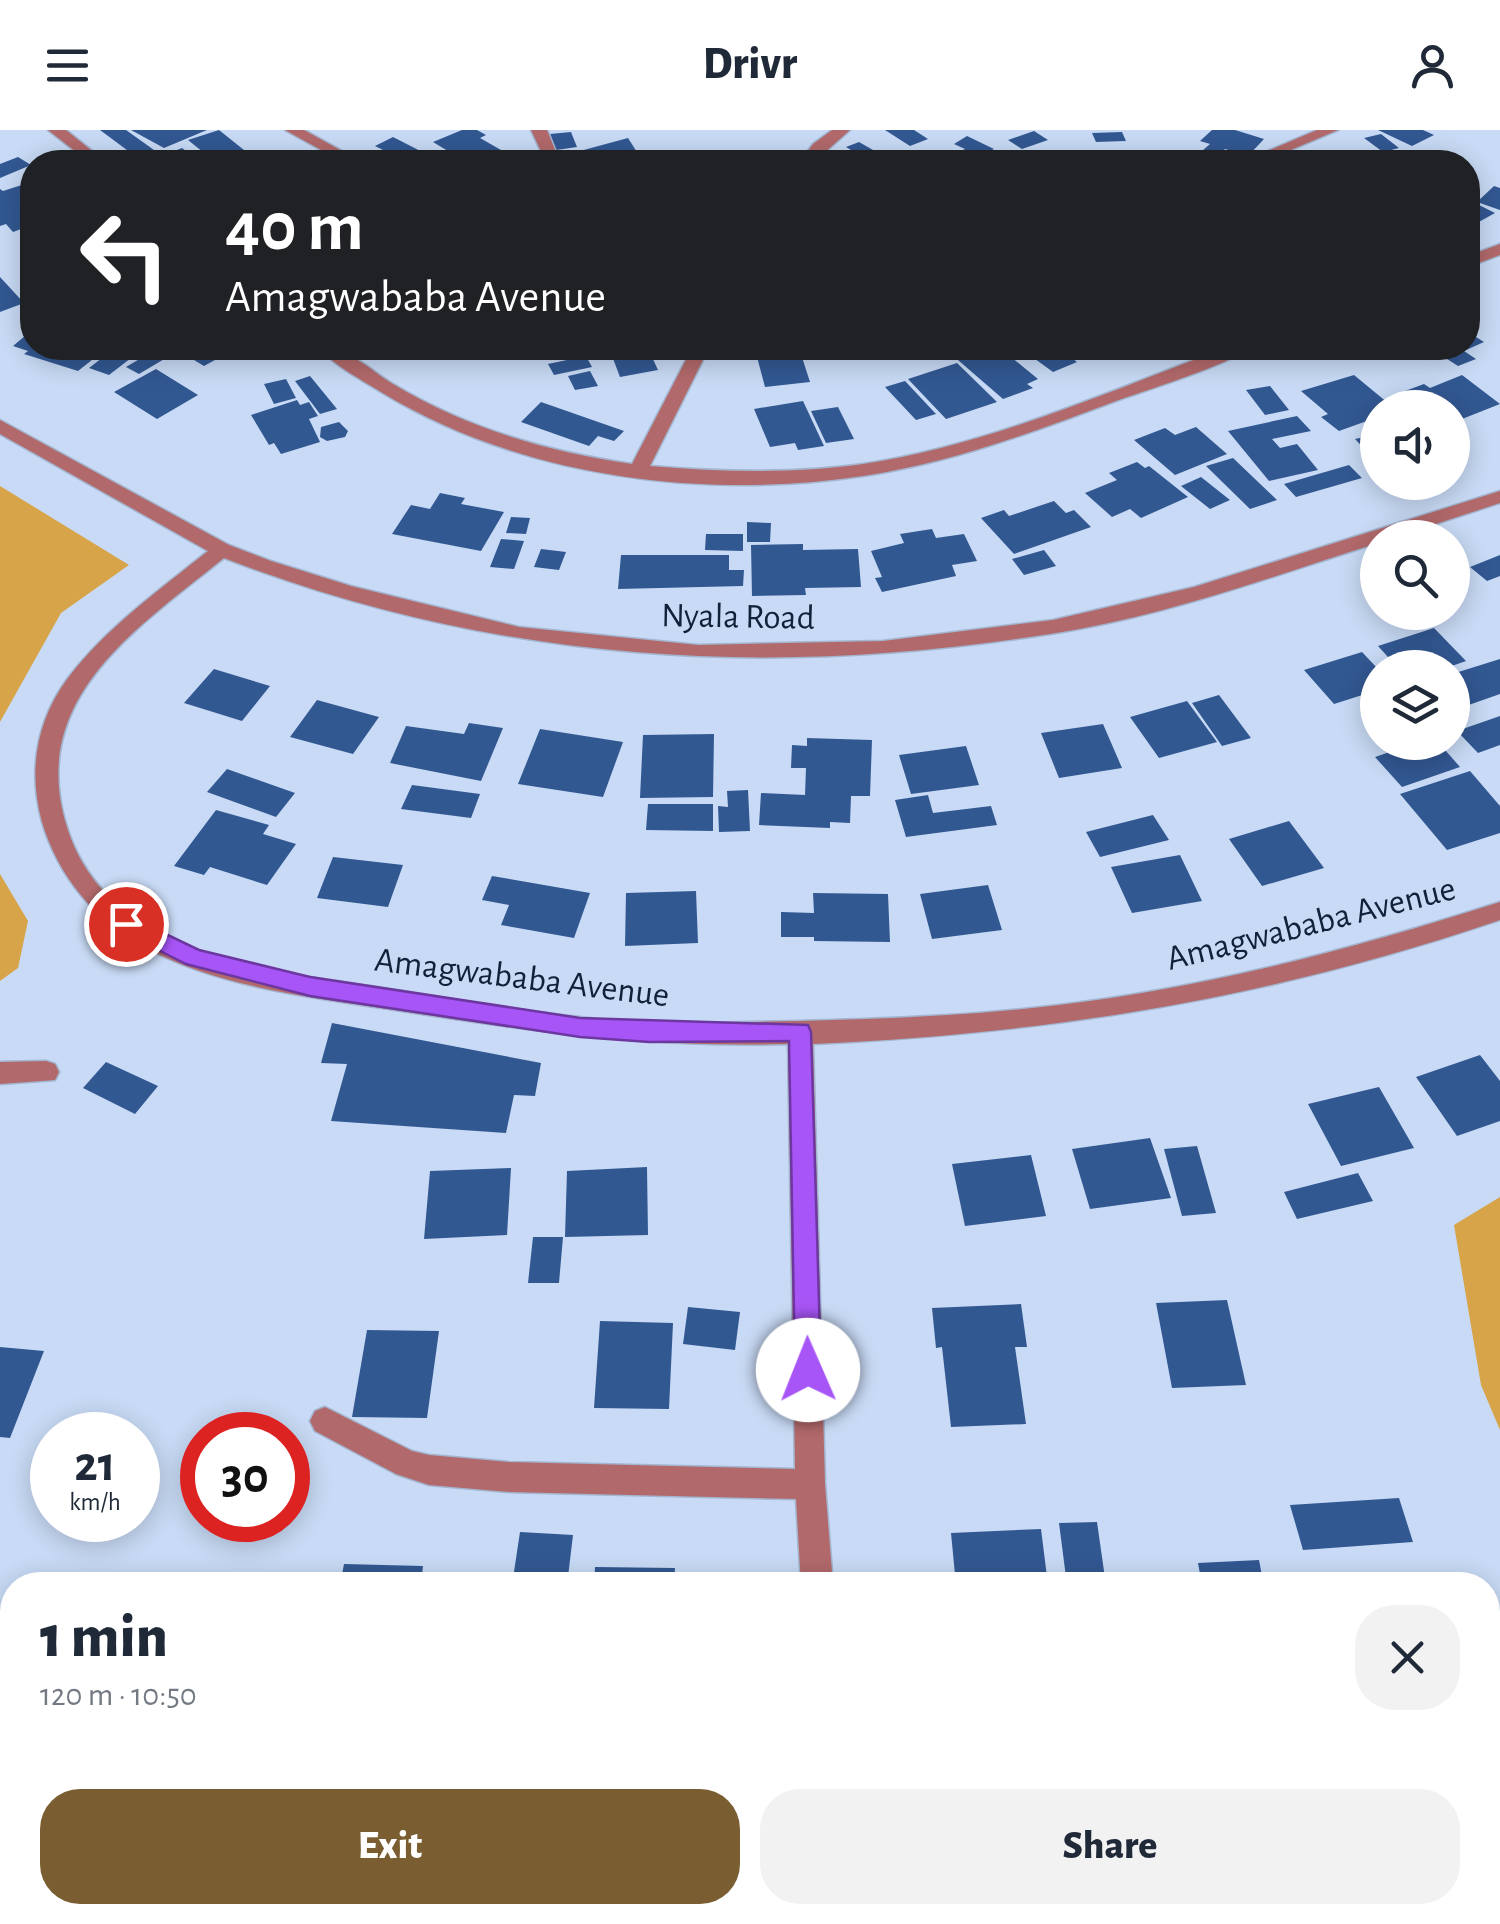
<!DOCTYPE html>
<html lang="en">
<head>
<meta charset="utf-8">
<style>
  :root { --surface:#fff; --page:#f2f2f3; --text:#1f2937; --muted:#747a83; --accent:#7a5e31 }
  body { margin:0; font-family:"Alegreya Sans",sans-serif; background:var(--page); color:var(--text); height:100vh; display:flex; flex-direction:column; font-size:38px; white-space:nowrap }
  * { box-sizing:border-box; margin:0 }
  p { font-size:32px; color:var(--muted) }
  .icon { flex:none; width:55px; height:55px; fill:none; stroke:currentColor; stroke-width:2; stroke-linecap:round; stroke-linejoin:round }
  .map { position:relative; flex:1; overflow:hidden }
  .side { position:absolute; left:0px; top:1442px; width:1500px; height:352px; display:flex; flex-direction:column; background:var(--surface); border-radius:40px 40px 0 0; box-shadow:0 5px 25px #0003 }
  .side>* { flex:none }
  .banner { position:absolute; left:20px; top:20px; width:1460px; height:210px; border-radius:40px; box-shadow:0 5px 25px #0003; background:#202124; color:#fff; overflow:hidden }
  .buttons { position:absolute; left:1360px; top:260px; display:grid; gap:20px }
  .buttons a { display:grid; place-items:center; width:110px; height:110px; border-radius:50%; background:var(--surface); box-shadow:0 5px 25px #0003; font-size:50px }
  .speed { position:absolute; left:30px; top:1282px; display:flex; gap:20px; font-size:50px; font-weight:700; text-align:center }
  .speed>* { display:grid; place-content:center; width:130px; height:130px; border-radius:50%; background:var(--surface); box-shadow:0 5px 25px #0003; line-height:1 }
  .speed small { font-size:25px; font-weight:400 }
  .speed .limit { border:15px solid #d22; background:#fff; color:#111 }
  .pin { position:absolute; display:grid; place-items:center; width:85px; height:85px; color:#fff; margin:-42px; border:5px solid #fff; border-radius:50%; box-shadow:0 2px 10px #0007 }
  .me { position:absolute; width:110px; margin:-55px; rotate:359deg; stroke-linejoin:round; filter:drop-shadow(0 0 8px #0008) }
  .turn { display:flex; align-items:center; gap:35px; height:210px; padding:0 40px; font-size:45px }
  .turn .icon { width:130px; height:130px; stroke-width:2.5 }
  .turn b { display:block; font-size:70px; line-height:85px }
  .round { display:grid; place-items:center; flex:none; width:105px; height:105px; border-radius:40px; background:var(--page) }
  .summary { display:flex; align-items:center; justify-content:space-between; height:170px; padding:0 40px }
  h1 { font-size:60px; font-weight:800; line-height:75px }
  .primary-button { display:flex; gap:20px; margin-top:auto; padding:20px 40px }
  .primary-button a { flex:1; height:115px; border-radius:40px; background:var(--accent); color:#fff; font-size:40px; font-weight:800; line-height:115px; text-align:center }
  .primary-button a+a { background:var(--page); color:var(--text) }
  header { display:flex; justify-content:space-between; align-items:center; height:130px; padding:0 40px; background:var(--surface); font-size:45px; font-weight:800 }
  .map>svg:first-child { display:block }
  .green { fill:#d7a44a }
  .building { fill:#325892 }
  .lines { fill:none; stroke-linecap:round; stroke-linejoin:round }
  .minor-casing { stroke:#a3b5cf; stroke-width:3 }
  .minor { fill:#b2696b; fill-rule:evenodd }
  .route { fill:#a855f7; stroke:#6d37a1; stroke-width:2.5 }
  .labels { text-anchor:middle; dominant-baseline:central; stroke-width:10; stroke-linejoin:round; paint-order:stroke }
  .street-label { font-size:35px; fill:#112139; stroke:#c8daf5 }
</style>
</head>
<body>
<header><svg class="icon" aria-label="menu" viewBox="0 0 24 24"><path d="M4 6h16M4 12h16M4 18h16"/></svg>Drivr<svg class="icon" aria-label="person" viewBox="0 0 24 24"><circle cx="12" cy="8" r="4"/><path d="M4 21q1-7 8-7t8 7"/></svg></header>
<div class="map">
<svg width="1500" height="1794" viewBox="0 0 1500 1794">
  <rect width="100%" height="100%" fill="#c8daf5"/>
  <path class="green" d="M0,356L129,435L61,483L0,592Z
    M0,744L28,791L18,838L0,851Z
    M1500,1067V1300L1481,1255L1454,1095Z"/>
  <path class="building" d="M100,0H126L161,25L143,32Z
    M131,0H207L164,18Z
    M219,0L244,20L214,31L188,10Z
    M462,0H477L486,5L480,8L501,20L466,32L433,12Z
    M885,0H914L928,9L910,16Z
    M1212,0H1235L1264,9L1248,26L1225,19L1218,26L1202,21L1210,14L1200,11Z
    M1378,0H1423L1434,5L1412,16Z
    M1034,1L1048,10L1022,19L1008,10Z
    M571,2L577,17L556,20L550,4Z
    M1122,2L1126,11L1096,12L1092,3Z
    M1381,4L1399,18L1383,22L1364,8Z
    M967,6L994,19L968,32H939L965,19L954,14Z
    M393,7L438,30L382,32L376,29L389,23L375,16Z
    M628,8L642,30L586,32L580,21Z
    M859,12L880,24L886,22L895,28L857,32L866,29L846,17Z
    M182,18L201,32H170L162,26Z
    M1119,22H1162L1165,32H1122Z
    M18,27L31,35L0,48V34Z
    M28,53L32,58V95L13,102L6,94L0,96V59L3,61Z
    M1494,56L1500,58V80L1477,72Z
    M1475,73L1495,83L1468,98V77Z
    M0,147L24,173L0,182Z
    M32,200V218H107L78,241L24,224L28,221L13,216Z
    M1468,202L1484,212L1464,221L1476,229L1458,236L1430,218H1468Z
    M115,218H144L109,245L89,238Z
    M174,218H237L204,236Z
    M609,218H655L639,222L641,228L652,227L658,240L620,247Z
    M776,218H799L810,252L765,257L757,227L778,225Z
    M992,218H1000L1038,249L1027,254L1033,258L1003,269L958,230Z
    M1020,218H1080L1087,223L1073,229L1077,232L1053,242Z
    M153,221L166,228L139,244L126,237Z
    M586,226L592,237L554,245L548,234Z
    M957,233L997,272L946,289L908,249Z
    M156,239L198,265L157,289L114,262Z
    M590,241L598,256L575,260L568,246Z
    M1354,245L1394,278H1378V287L1339,301L1321,287L1328,284L1301,261Z
    M1462,245L1500,274L1452,293V278H1415L1397,264L1424,254L1430,258Z
    M310,246L337,279L320,284L295,251Z
    M286,249L296,268L274,274L264,254Z
    M905,251L936,284L916,290L885,257Z
    M1270,256L1289,280L1265,285L1246,260Z
    M297,270L300,275L309,272L318,286L309,289L320,312L281,324L274,313L269,315L251,285Z
    M803,271L824,316L798,320L795,313L770,317L754,279Z
    M541,272L624,301L614,311L598,306L589,316L521,292Z
    M838,277L854,309L826,313L811,281Z
    M1297,286L1311,301L1272,309L1280,318L1297,314L1318,340L1269,351L1228,301Z
    M339,292L348,301L345,307L327,311L320,307L321,297Z
    M1196,297L1227,324L1175,345L1134,310L1165,298L1175,305Z
    M1378,304V323L1370,325L1355,309Z
    M1233,328L1277,370L1250,379L1206,336Z
    M1137,332L1145,338L1149,336L1188,367L1141,388L1130,379L1112,387L1085,363L1117,350L1109,343Z
    M1349,335L1362,348L1296,367L1284,354Z
    M1201,347L1230,370L1210,379L1181,356Z
    M440,363L465,368L461,374L504,382L481,421L392,404L411,375L430,379Z
    M1054,371L1066,383L1074,380L1091,397L1014,424L981,388L1004,380L1009,386Z
    M511,387L530,388L526,404L506,403Z
    M747,392L771,393L770,412H747Z
    M932,399L936,408L964,404L977,431L952,435L956,446L882,462L875,448L882,447L871,421L904,413L900,404Z
    M706,404H743V421L705,420Z
    M501,409L524,411L514,439L490,437Z
    M803,414V420L858,419L861,457L805,458L806,465L752,466L751,415Z
    M541,419L566,422L559,440L534,437Z
    M1044,420L1056,436L1024,445L1012,429Z
    M621,425H729V440H744L743,456L618,459Z
    M1500,425V446L1487,451L1470,437Z
    M1434,498L1466,531L1446,538H1398L1378,516Z
    M1362,522L1378,539V560L1334,574L1304,540Z
    M1500,529V564L1463,577L1452,565V544Z
    M214,539L270,556L242,591L184,573Z
    M1219,565L1251,608L1222,616L1192,573Z
    M317,570L379,587L353,624L290,607Z
    M1187,571L1217,612L1159,628L1130,587Z
    M1500,586V615L1478,623L1457,601Z
    M469,593L503,598L481,651L390,633L406,596L464,604Z
    M1103,594L1122,638L1059,648L1041,603Z
    M540,599L623,612L603,667L518,654Z
    M714,604L713,667L640,668L643,605Z
    M807,608L872,610L870,666H851L850,693L830,692V698L759,695L761,663L805,665L806,638H791L792,615L807,616Z
    M1419,612H1438L1460,637L1402,657L1375,627Z
    M966,616L979,655L911,664L899,625Z
    M227,639L295,663L276,687L207,662Z
    M1470,641L1500,676V703L1447,720L1400,664Z
    M412,655L480,664L471,688L401,679Z
    M748,660L750,701L719,702L718,676L728,677L727,661Z
    M928,665L933,683L991,676L997,695L906,707L895,670Z
    M648,674H713V701L646,700Z
    M216,680L269,695L263,704L296,714L267,755L210,737L204,745L174,736Z
    M1153,685L1169,710L1100,727L1086,702Z
    M1289,691L1324,738L1262,756L1229,709Z
    M1180,725L1202,771L1132,783L1111,737Z
    M333,727L403,735L388,777L317,768Z
    M492,746L590,763L574,808L501,795L509,775L482,770Z
    M988,755L1002,800L932,809L920,764Z
    M696,761L698,813L625,816L626,763Z
    M813,763L888,764L890,812L814,811V807H781V782L814,783Z
    M332,893L541,933L535,966L514,965L506,1003L331,991L347,934L321,933Z
    M1480,925L1500,951V991L1457,1006L1416,947Z
    M106,932L158,956L135,984L83,958Z
    M1379,957L1414,1018L1341,1036L1308,974Z
    M1150,1008L1171,1068L1090,1079L1072,1019Z
    M1197,1016L1216,1083L1182,1086L1164,1019Z
    M1031,1025L1046,1086L965,1096L952,1034Z
    M647,1037L648,1105L565,1107L567,1041Z
    M511,1038L507,1105L424,1109L430,1041Z
    M1358,1043L1373,1071L1297,1089L1284,1062Z
    M533,1107H563L559,1153H528Z
    M1227,1170L1246,1255L1172,1258L1156,1173Z
    M1021,1174L1027,1217H1015L1026,1294L951,1297L942,1217L936,1218L932,1178Z
    M688,1177L740,1182L735,1220L683,1214Z
    M600,1191L673,1193L669,1279L594,1278Z
    M367,1200L439,1201L427,1288L352,1287Z
    M0,1217L44,1221L10,1308L0,1307Z
    M1399,1368L1413,1412L1303,1420L1290,1375Z
    M1097,1392L1106,1455H1067L1059,1393Z
    M1041,1399L1048,1455H956L951,1403Z
    M520,1402L573,1405L567,1455H512Z
    M1259,1430L1263,1451L1277,1450L1278,1455H1202L1198,1433Z
    M344,1434L423,1436L421,1455H340Z
    M595,1437L675,1438L674,1455H594Z
    M957,1782H1084L1085,1794H958Z"/>
  <g class="lines">
    <g class="minor-casing">
      <path id="minor" d="M48,0H66L106,32H89Z
        M285,0H304L362,32H343Z
        M531,0H547L560,32H546Z
        M832,0H850L814,32H800L813,14Z
        M1317,0H1338L1262,32H1242Z
        M1500,114V125L1468,137V126Z
        M319,218C347,216 369,239 393,254C468,299 546,321 632,334L692,218H709L650,336C721,342 793,344 863,334C988,315 1108,262 1225,218H1249C1231,234 1144,261 1116,271C1034,302 950,333 863,346C702,370 520,347 381,262C360,249 335,236 319,218Z
        M0,290L229,415L271,431L351,456L519,497L698,515L883,511L1053,490L1194,457L1500,361V373L1393,408H1378V413C1270,447 1162,487 1050,504C766,549 495,532 224,428C139,497 28,567 66,694C107,833 284,842 403,861C476,873 549,886 623,891C682,895 741,892 799,891C869,889 941,887 1012,880C1179,865 1341,823 1500,772V790C1270,868 1055,903 813,914L825,1354L833,1455H801L796,1369L509,1362L429,1355L396,1344L315,1301L310,1291L315,1281L325,1277L412,1321L429,1325L509,1332L795,1339L788,914C650,918 530,901 395,880C311,867 222,858 146,818C96,792 58,746 42,692C28,641 36,591 68,548C106,498 159,460 208,421L0,304Z
        M46,931L55,934L59,942L55,950L0,954V932Z
        M477,1782H534L538,1794H482Z
        M820,1782H854L855,1794H821Z
        M1182,1782H1212L1215,1791L1178,1794Z"/>
    </g>
    <use href="#minor" class="minor"/>
  </g>
  <path class="route" d="M126,785L199,820L310,847L580,888L808,895L811,902L821,1240L817,1249L808,1253L798,1249L795,1240L789,911L649,912L580,907L310,866L186,834L119,800L115,794Z"/>
  <g class="labels">
    <g class="street-label">
      <text transform="translate(738 487) rotate(1)">Nyala Road</text>
      <text transform="translate(1311 794) rotate(-14)">Amagwababa Avenue</text>
      <text transform="translate(522 848) rotate(7)">Amagwababa Avenue</text>
    </g>
  </g>
</svg>
<div class="buttons">
<a><svg class="icon" aria-label="sound" viewBox="0 0 24 24"><path d="M4 9h4l5-4v14l-5-4H4zM17 9q2 3 0 6"/></svg></a>
<a><svg class="icon" aria-label="search" viewBox="0 0 24 24"><circle cx="10" cy="10" r="6"/><path d="M15 15l6 6"/></svg></a>
<a><svg class="icon" aria-label="layers" viewBox="0 0 24 24"><path d="M12 4l9 5-9 5-9-5zM3 14l9 5 9-5"/></svg></a>
</div>
<div class="speed"><div>21<small>km/h</small></div><div class="limit">30</div></div>
<div class="pin" style="left:126px;top:794px;background:#d93025"><svg class="icon" aria-label="arrive" viewBox="0 0 24 24"><path d="M6 21V4h12l-3 4 3 4H6"/></svg></div>
<svg class="me" style="left:808px;top:1240px" viewBox="-20 -20 40 40"><circle r="19" fill="#fff"/><path d="M0-13L10 11 0 6-10 11z" fill="#a855f7"/></svg>
<div class="banner">
<div class="turn"><svg class="icon" aria-label="left" viewBox="0 0 24 24"><path d="M17 20v-9H6M10 6l-5 5 5 5"/></svg><div><b>40 m</b>Amagwababa Avenue</div></div>
</div>
<section class="side">
<div class="summary"><div><h1>1 min</h1><p>120 m · 10:50</p></div><a class="round"><svg class="icon" aria-label="close" viewBox="0 0 24 24"><path d="M6 6l12 12M18 6L6 18"/></svg></a></div>
<div class="primary-button"><a>Exit</a><a>Share</a></div>
</section>
</div>
</body>
</html>
